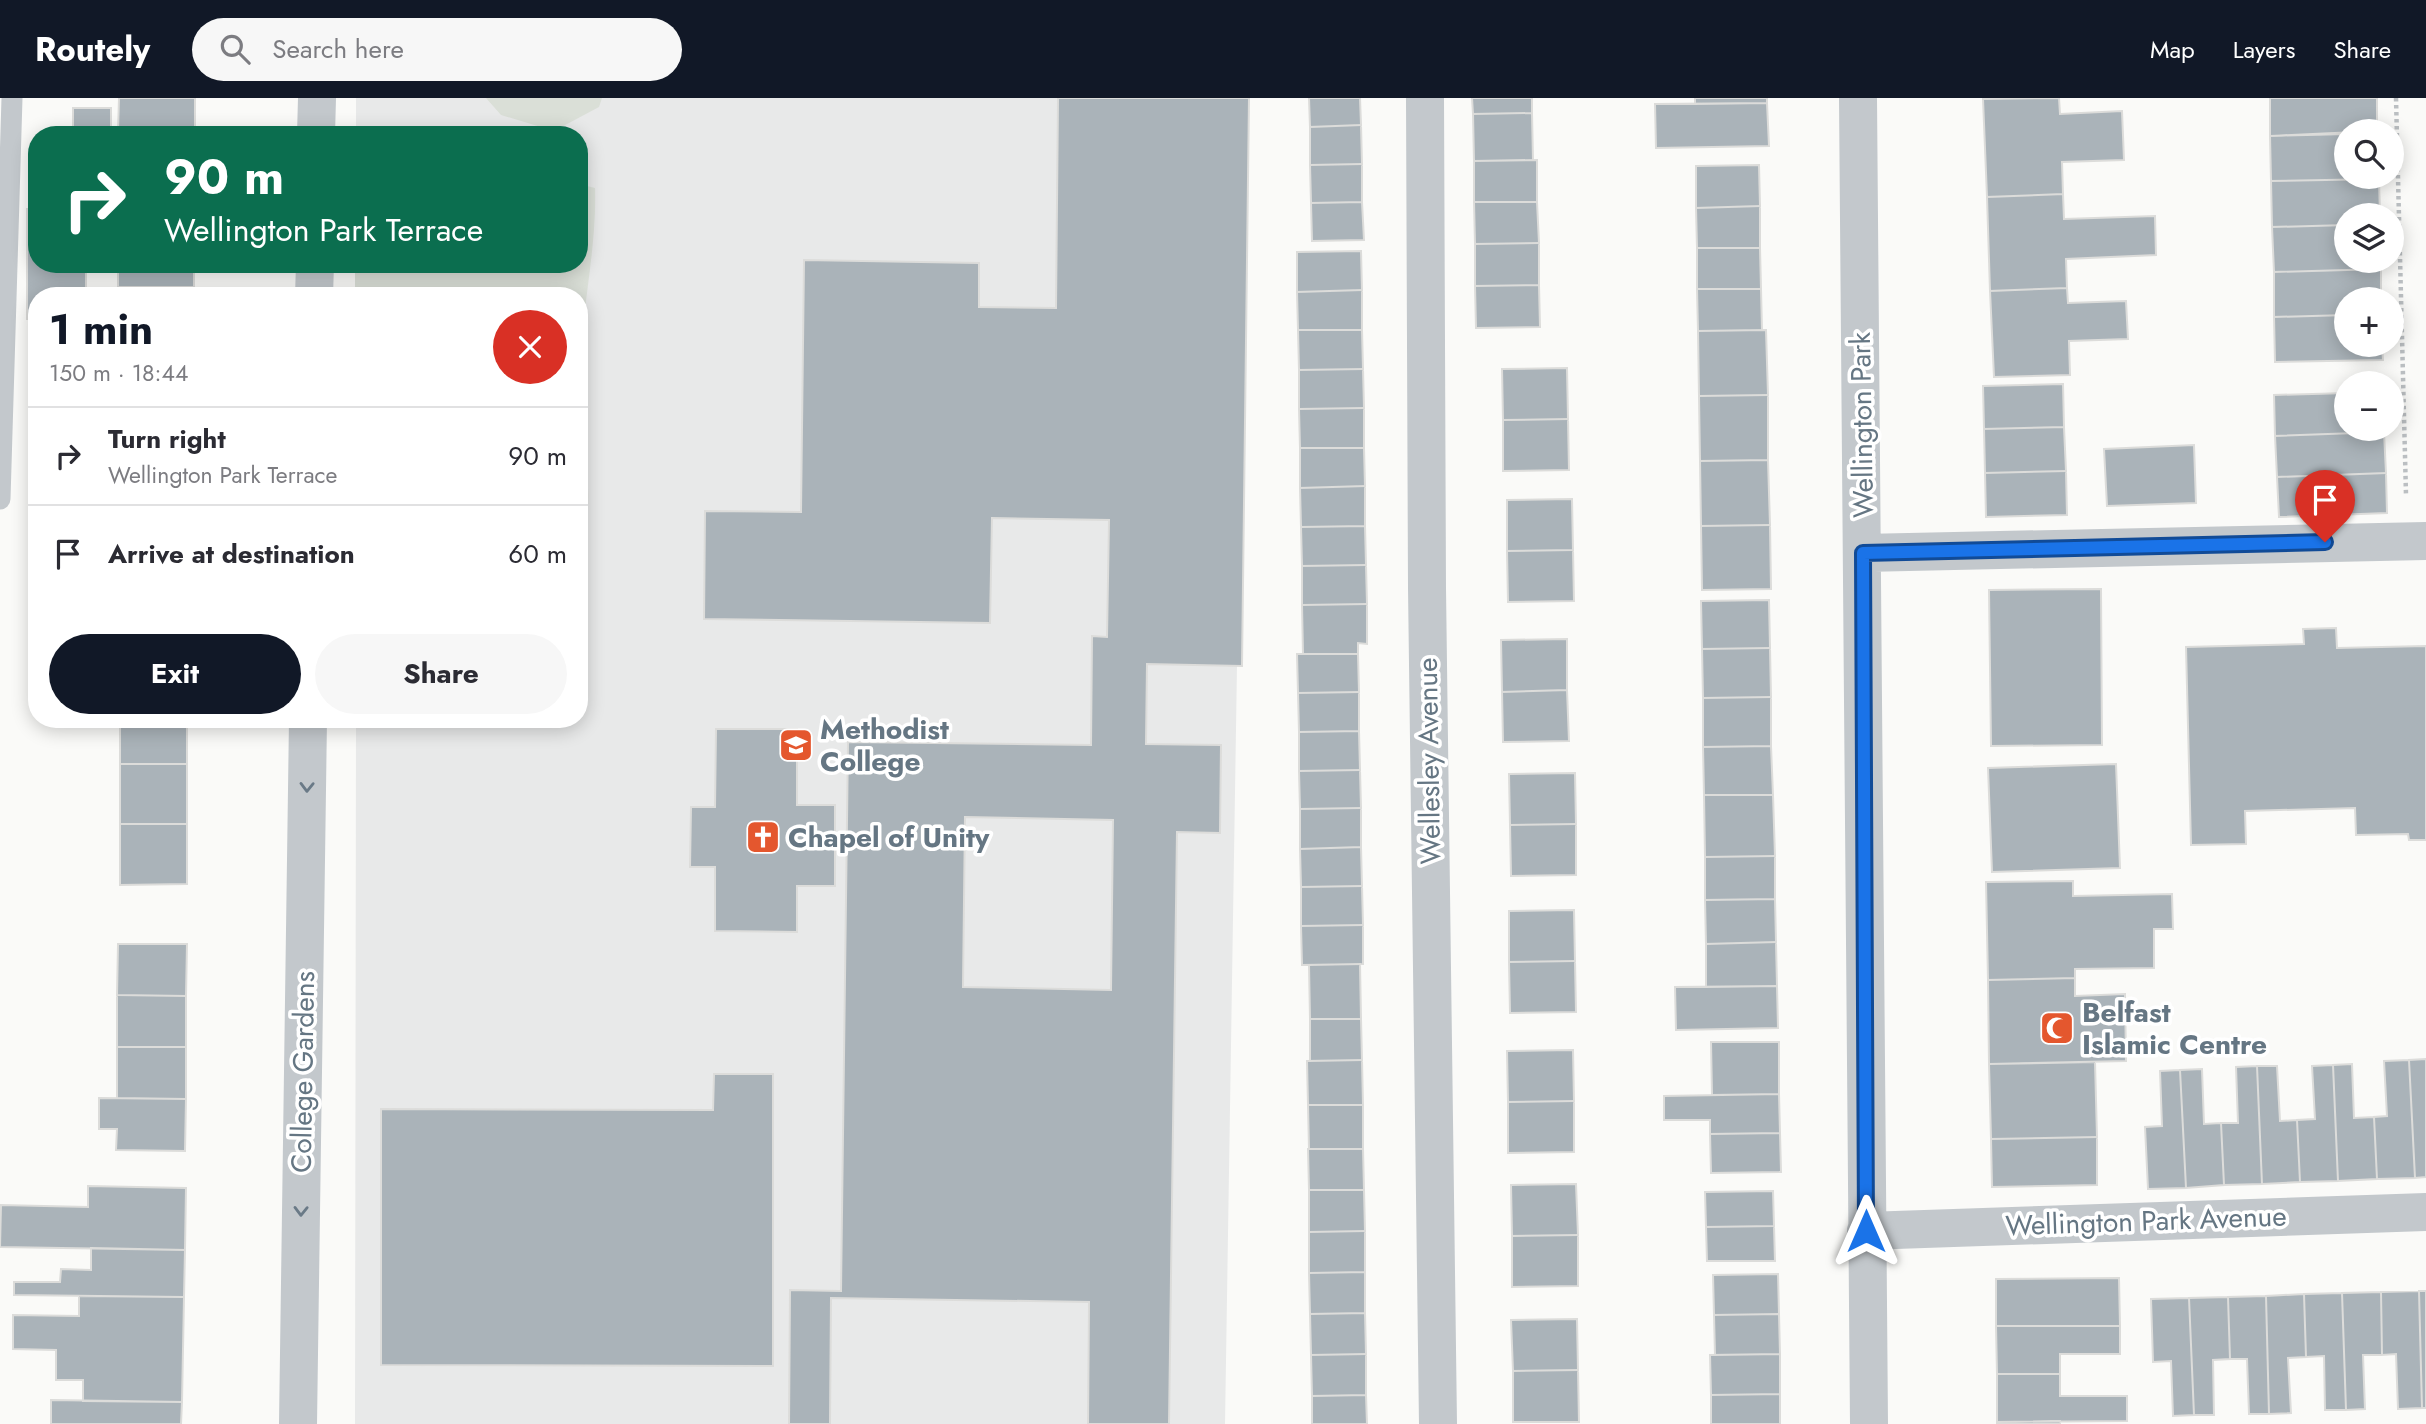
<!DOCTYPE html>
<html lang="en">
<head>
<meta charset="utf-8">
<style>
  :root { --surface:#fff; --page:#f7f7f7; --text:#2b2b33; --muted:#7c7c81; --line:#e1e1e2; --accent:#111827 }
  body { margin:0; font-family:Jost,sans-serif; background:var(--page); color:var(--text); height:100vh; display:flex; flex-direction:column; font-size:26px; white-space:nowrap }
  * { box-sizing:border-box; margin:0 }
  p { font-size:23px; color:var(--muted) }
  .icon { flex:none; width:38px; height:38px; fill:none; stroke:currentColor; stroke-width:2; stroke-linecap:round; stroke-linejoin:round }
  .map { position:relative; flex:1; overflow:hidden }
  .side { position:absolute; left:28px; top:189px; width:560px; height:441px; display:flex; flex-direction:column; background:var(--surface); border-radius:28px; box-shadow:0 4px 18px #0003 }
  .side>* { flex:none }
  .guide { position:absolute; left:28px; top:28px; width:560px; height:147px; border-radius:28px; box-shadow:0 4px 18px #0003; background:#0b6e4f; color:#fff; overflow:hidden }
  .tools { position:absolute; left:2334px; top:21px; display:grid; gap:14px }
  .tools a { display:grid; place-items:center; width:70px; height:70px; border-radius:50%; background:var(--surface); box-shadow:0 4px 18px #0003; font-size:35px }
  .pin { position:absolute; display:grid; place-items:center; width:60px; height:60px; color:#fff; margin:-72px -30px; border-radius:50% 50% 50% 0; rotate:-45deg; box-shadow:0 0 7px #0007 }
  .pin .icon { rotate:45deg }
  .me { position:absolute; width:77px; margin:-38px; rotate:0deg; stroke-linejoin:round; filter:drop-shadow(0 0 5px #0008) }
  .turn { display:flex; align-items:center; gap:24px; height:147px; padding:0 21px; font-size:32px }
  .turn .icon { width:91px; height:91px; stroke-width:2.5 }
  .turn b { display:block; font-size:49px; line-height:60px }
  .round { display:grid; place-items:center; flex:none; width:74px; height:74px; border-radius:37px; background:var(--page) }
  .summary { display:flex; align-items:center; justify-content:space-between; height:119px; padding:0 21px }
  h1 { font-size:42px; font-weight:700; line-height:52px; color:var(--accent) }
  .button { display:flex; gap:14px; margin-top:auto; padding:14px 21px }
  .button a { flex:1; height:80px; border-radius:42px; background:var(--accent); color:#fff; font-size:28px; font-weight:700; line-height:80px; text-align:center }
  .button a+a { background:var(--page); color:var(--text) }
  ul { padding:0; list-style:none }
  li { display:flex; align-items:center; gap:21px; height:98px; padding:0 21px; border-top:2px solid var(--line) }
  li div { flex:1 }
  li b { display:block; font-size:26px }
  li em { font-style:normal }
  header { display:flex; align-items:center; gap:42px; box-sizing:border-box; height:98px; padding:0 35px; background:var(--accent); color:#fff }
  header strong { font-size:33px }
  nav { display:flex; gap:38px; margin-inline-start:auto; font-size:24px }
  .search { width:490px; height:63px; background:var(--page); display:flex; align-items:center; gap:18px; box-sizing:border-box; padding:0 24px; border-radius:38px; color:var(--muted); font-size:26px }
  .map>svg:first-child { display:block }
  .built { fill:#e8e9e9 }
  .green { fill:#dadfd7 }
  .building { fill:#aab3b9; stroke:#dcdcda; stroke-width:2; fill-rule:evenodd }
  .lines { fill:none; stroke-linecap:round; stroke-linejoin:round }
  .path { stroke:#bbbfc2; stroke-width:4.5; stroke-dasharray:3.5 3.5; stroke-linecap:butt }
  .service { stroke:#c3c8cc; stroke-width:21 }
  .minor { stroke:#c3c8cc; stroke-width:38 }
  .oneway { stroke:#6a7a87 }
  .route-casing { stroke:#114b97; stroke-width:18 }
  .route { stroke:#1a73e8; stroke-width:12 }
  .labels { text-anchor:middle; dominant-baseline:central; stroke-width:7; stroke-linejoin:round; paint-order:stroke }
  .street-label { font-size:28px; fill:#657683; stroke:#fff }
  .poi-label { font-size:28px; font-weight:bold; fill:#657683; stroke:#fff; text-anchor:start }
</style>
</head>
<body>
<header>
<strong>Routely</strong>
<div class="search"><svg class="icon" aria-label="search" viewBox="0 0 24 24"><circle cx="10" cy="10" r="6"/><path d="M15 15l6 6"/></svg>Search here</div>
<nav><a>Map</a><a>Layers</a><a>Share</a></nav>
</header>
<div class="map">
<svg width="2426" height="1326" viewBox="0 0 2426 1326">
  <rect width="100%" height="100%" fill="#fafaf8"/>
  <path class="built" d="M356,0H1246L1225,1326H355L356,621H579V198H355V166H579V37H356Z"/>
  <path class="green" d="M486,0H602L599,9L554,33L501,17Z
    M579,86L595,90C597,147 583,203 581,260C578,327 600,399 579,464V198H355V166H579Z"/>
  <path class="building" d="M119,0H195V35L118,34Z
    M1058,0H1249L1242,568L1147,566L1146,646L1221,647L1220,735L1177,734L1169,1326H1088L1089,1204L831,1200L830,1326H789L790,1192L841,1193L848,644L1091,647L1092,538L1107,539L1109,422L992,420L990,525L704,521L705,413L801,414L804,162L979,165V209L1056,210ZM965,719L1113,722L1111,892L963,889Z
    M1309,0H1360L1361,27L1310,29Z
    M1472,0H1532V15L1473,16Z
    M1695,0H1767V5L1695,6Z
    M2059,0L2060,16L2122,13L2124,62L2062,64L2063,96L1987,99L1983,1Z
    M2270,0H2377V33L2270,38Z
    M1767,5L1769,48L1656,50L1655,6Z
    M73,10H111V34L195,37H44V34H73Z
    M1532,15L1533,62L1474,63L1473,16Z
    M1361,27L1362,66L1310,67V29Z
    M2347,36V79L2379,81L2271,83L2270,38Z
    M1537,62V104H1474V63Z
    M1362,66V104L1311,105L1310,67Z
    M1759,67L1760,108L1696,110V68Z
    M2379,81L2380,117H2347V127L2272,129L2271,83Z
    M2063,96L2064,121L2155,118L2156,157L2066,161L2067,190L1990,193L1987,99Z
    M1362,104L1364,142L1312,143L1311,105Z
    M1474,104H1537L1539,145L1475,146Z
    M1760,108V150H1697L1696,110Z
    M27,111H37V166H86V198H37V221H27Z
    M2347,127V163H2381V171L2274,174L2272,129Z
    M1539,145V187L1475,188V146Z
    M1697,150H1760L1761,191H1697Z
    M1361,153L1362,192L1297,194V154Z
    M118,166H194V189H118Z
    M2381,171V201H2347V217L2274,219V174Z
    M1539,187L1540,229L1476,230L1475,188Z
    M2067,190L2068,205L2126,203L2128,241L2069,243L2070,277L1994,279L1990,193Z
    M1697,191H1761L1762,232L1698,233Z
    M1362,192V232H1298L1297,194Z
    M2347,217V247H2382L2383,262L2275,264L2274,219Z
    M1298,232H1362L1363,271L1299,272Z
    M1766,232L1768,297L1699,298L1698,233Z
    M1567,270L1568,321L1503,322L1502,271Z
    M1363,271L1364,310L1299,311V272Z
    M2063,286L2064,329L1984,331L1983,288Z
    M2347,295V331H2384V334L2275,338L2274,297Z
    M1768,297V362L1700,363L1699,298Z
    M1364,310V350H1300L1299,311Z
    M1568,321L1569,372L1503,373V322Z
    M2064,329L2066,373L1985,375L1984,331Z
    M2384,334L2386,375L2277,379L2275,338Z
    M2194,347L2196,405L2107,408L2104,351Z
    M1300,350H1364L1365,388L1300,390Z
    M1768,362L1770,427L1701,428L1700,363Z
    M2066,373L2067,417L1986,419L1985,375Z
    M2386,375L2387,415L2279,419L2277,379Z
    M1365,388V428L1301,429L1300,390Z
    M1572,401L1573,452L1507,453V402Z
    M1770,427L1771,491L1702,492L1701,428Z
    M1365,428L1366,467L1302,468L1301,429Z
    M1573,452L1574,503L1508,504L1507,453Z
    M1366,467L1367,506L1302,507V468Z
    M2101,491L2102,647L1991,648L1989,492Z
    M1769,502L1770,550L1702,551L1701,503Z
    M1367,506V546L1358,545V556H1303L1302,507Z
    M2336,530L2337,550L2426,548V742H2409L2408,736L2356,737L2355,710L2245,713L2246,746L2191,747L2186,549L2304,546L2303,531Z
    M1567,541V592L1502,594L1501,542Z
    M1770,550L1771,599L1703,600L1702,551Z
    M1297,556H1358L1359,594L1298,595Z
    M1567,592L1569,643L1503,644L1502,594Z
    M1359,594V633L1299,634L1298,595Z
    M1771,599V648L1703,649V600Z
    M120,621H187V666H120Z
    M716,631H797V707H835V788H797V834L715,833V769H690L691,709H715Z
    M1359,633L1360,672L1299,673V634Z
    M1771,648L1773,697H1704L1703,649Z
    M120,666H187V726H120Z
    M2116,666L2120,770L1992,774L1988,670Z
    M1360,672L1361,710L1300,711L1299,673Z
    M1575,675L1576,726L1510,727L1509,676Z
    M1704,697H1773L1775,758L1705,759Z
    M1361,710V749L1300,751V711Z
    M120,726H187V786L120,787Z
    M1576,726V777L1511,778L1510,727Z
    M1361,749L1362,788L1301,789L1300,751Z
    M1775,758V801L1705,802V759Z
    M2073,783V798L2172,796L2173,831H2154V870L2075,871V880L1988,882L1986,784Z
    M1362,788L1363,827L1301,828V789Z
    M1775,801L1776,844L1706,846L1705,802Z
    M1574,812L1575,863L1509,864V813Z
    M1363,827V866L1302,867L1301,828Z
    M1776,844L1777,888L1706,889V846Z
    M118,846H187L186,898L117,897Z
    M1575,863L1576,914L1510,915L1509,864Z
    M1360,866L1361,921H1310L1309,867Z
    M2075,880V898L2125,896L2126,963L1989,966L1988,882Z
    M1777,888L1778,930L1676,932L1675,889Z
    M117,897L186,898V949H117Z
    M1310,921H1361L1362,962L1310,963Z
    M1711,944H1779V996L1712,997Z
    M117,949H186V1001L117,1000Z
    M1573,952L1574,1003L1508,1004L1507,953Z
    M2426,961V1079L2415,1080L2409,962Z
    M1362,962L1363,1007H1308L1307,963Z
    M2409,962L2415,1080L2377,1081L2374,1019L2387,1018L2384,963Z
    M2095,964L2097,1039L1991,1041L1989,966Z
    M2352,966L2354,1020L2374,1019L2377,1081L2338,1083L2333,967Z
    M2333,967L2338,1083L2300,1084L2297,1022L2315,1021L2312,968Z
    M2257,968L2262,1086L2224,1087L2221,1025H2238L2236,969Z
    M2257,968H2277L2280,1023L2297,1022L2300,1084L2262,1086Z
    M2202,971L2204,1026L2221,1025L2224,1087L2186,1090L2180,972Z
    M2180,972L2186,1090L2148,1091L2145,1029L2162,1028L2160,973Z
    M714,976H773V1268L381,1267V1011L713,1012Z
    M1779,996L1780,1035L1710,1036V1022H1664V998Z
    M99,1000L186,1001L185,1053L116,1052L117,1031H99Z
    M1574,1003V1054L1508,1055V1004Z
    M1308,1007H1363V1051H1309Z
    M1780,1035L1781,1074L1711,1075L1710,1036Z
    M2097,1039V1087L1992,1089L1991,1041Z
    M1308,1051H1363L1364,1092H1309Z
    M1576,1086L1578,1137L1512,1138L1511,1087Z
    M88,1088L186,1090L185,1152L0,1149L1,1107L88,1109Z
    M1309,1092H1364L1365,1133L1309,1134Z
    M1773,1093L1774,1128L1706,1129L1705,1094Z
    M1774,1128L1775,1163H1707L1706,1129Z
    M1365,1133V1174L1309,1175V1134Z
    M1578,1137V1188L1512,1189V1138Z
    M91,1150L185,1152L184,1199L14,1197V1184H60L61,1171L91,1172Z
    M1365,1174V1215L1310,1216L1309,1175Z
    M1778,1176L1779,1216L1714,1217L1713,1177Z
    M2119,1180L2120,1228H1996V1181Z
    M2419,1193H2426V1310H2422Z
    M2419,1193L2422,1310L2398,1311L2396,1256L2382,1257L2381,1194Z
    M2381,1194L2382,1257H2363L2365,1311L2346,1312L2342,1195Z
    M2342,1195L2346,1312H2325L2324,1258L2306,1259L2304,1196Z
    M2304,1196L2306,1259L2288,1260L2291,1315L2269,1316L2266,1198Z
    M79,1198L184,1199L182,1304L83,1303V1282H56V1252L13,1251V1217L79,1218Z
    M2266,1198L2269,1316H2249L2247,1261H2230L2228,1199Z
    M2228,1199L2230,1261L2213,1262L2214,1317H2194L2189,1200Z
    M2189,1200L2194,1317L2173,1318L2171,1263L2153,1264L2151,1201Z
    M1365,1215L1366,1256L1311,1257L1310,1216Z
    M1779,1216L1780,1256L1715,1257L1714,1217Z
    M1577,1221L1578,1272L1513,1273L1511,1222Z
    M1996,1228H2120V1256H2060V1276H1997Z
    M1366,1256V1297L1312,1298L1311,1257Z
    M1780,1256V1296L1711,1297L1710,1257Z
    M1578,1272L1579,1324H1513V1273Z
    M1997,1276H2060V1298H2127V1323L1997,1324Z
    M1780,1296V1326H1711V1297Z
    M1366,1297L1367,1326H1312V1298Z
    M51,1302L182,1304L181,1326H51Z
    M2060,1323V1326H1997V1324Z"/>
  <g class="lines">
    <path class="path" d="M2396,0L2406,397"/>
    <path class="service" d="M0,401L12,0"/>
    <path class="minor" d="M1425,0L1427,490L1438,1326
      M1858,0L1869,1326
      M316,37L317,0
      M314,198L315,166
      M1863,455L2426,443
      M1866,1133L2426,1114
      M298,1326L308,621"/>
  </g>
  <defs><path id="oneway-chevron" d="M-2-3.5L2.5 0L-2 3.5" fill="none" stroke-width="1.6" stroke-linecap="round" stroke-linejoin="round" transform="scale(1.75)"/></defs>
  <g class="oneway">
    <use href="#oneway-chevron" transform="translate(307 689) rotate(91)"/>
    <use href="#oneway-chevron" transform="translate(301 1113) rotate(91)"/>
  </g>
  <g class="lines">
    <g class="route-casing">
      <path id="route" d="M1866,1133L1863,455L2325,444"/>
    </g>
    <use href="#route" class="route"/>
  </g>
  <defs>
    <g id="school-square" transform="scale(1.75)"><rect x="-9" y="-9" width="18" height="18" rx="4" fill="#e4572e" stroke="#fff"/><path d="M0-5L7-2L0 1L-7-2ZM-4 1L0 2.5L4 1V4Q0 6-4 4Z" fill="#fff"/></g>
    <g id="church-square" transform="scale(1.75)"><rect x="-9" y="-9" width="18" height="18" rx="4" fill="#e4572e" stroke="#fff"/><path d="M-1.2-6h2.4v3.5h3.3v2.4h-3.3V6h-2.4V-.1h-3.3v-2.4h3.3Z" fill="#fff"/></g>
    <g id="mosque-square" transform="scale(1.75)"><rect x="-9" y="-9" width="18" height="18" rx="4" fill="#e4572e" stroke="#fff"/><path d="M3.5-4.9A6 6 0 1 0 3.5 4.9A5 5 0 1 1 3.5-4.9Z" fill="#fff"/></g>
  </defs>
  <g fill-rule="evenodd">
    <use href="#school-square" x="796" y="647"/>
    <use href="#church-square" x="763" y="739"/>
    <use href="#mosque-square" x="2057" y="930"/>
  </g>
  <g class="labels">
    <g class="street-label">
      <text transform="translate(1862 327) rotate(-91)">Wellington Park</text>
      <text transform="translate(1429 663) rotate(-91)">Wellesley Avenue</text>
      <text transform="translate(303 974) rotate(-89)">College Gardens</text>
      <text transform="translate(2146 1123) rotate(-2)">Wellington Park Avenue</text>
    </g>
    <g class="poi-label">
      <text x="820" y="631">Methodist<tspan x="820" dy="32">College</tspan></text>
      <text x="788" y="739">Chapel of Unity</text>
      <text x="2082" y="914">Belfast<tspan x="2082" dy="32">Islamic Centre</tspan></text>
    </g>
  </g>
</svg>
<div class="tools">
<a><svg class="icon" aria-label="search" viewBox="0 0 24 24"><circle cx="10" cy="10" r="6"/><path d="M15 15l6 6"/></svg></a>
<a><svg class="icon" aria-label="layers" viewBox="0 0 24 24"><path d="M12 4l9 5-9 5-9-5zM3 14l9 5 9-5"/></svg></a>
<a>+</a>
<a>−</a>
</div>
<div class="pin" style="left:2325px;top:444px;background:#d93025"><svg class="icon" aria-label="arrive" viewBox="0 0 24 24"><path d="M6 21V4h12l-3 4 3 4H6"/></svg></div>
<svg class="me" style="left:1866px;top:1133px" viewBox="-20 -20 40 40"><path d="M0-17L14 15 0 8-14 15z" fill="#1a73e8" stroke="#fff" stroke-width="4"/></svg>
<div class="guide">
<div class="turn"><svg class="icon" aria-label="right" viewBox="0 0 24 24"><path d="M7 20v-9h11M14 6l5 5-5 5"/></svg><div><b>90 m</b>Wellington Park Terrace</div></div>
</div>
<section class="side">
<div class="summary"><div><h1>1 min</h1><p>150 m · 18:44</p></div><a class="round" style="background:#d93025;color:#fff"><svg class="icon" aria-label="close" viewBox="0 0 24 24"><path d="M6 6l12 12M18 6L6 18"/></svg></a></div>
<ul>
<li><svg class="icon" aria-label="right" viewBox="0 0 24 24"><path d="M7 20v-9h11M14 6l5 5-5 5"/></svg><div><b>Turn right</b><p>Wellington Park Terrace</p></div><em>90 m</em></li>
<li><svg class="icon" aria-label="arrive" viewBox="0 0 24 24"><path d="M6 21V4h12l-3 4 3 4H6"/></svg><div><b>Arrive at destination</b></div><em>60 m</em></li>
</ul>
<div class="button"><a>Exit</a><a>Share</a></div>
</section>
</div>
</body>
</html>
